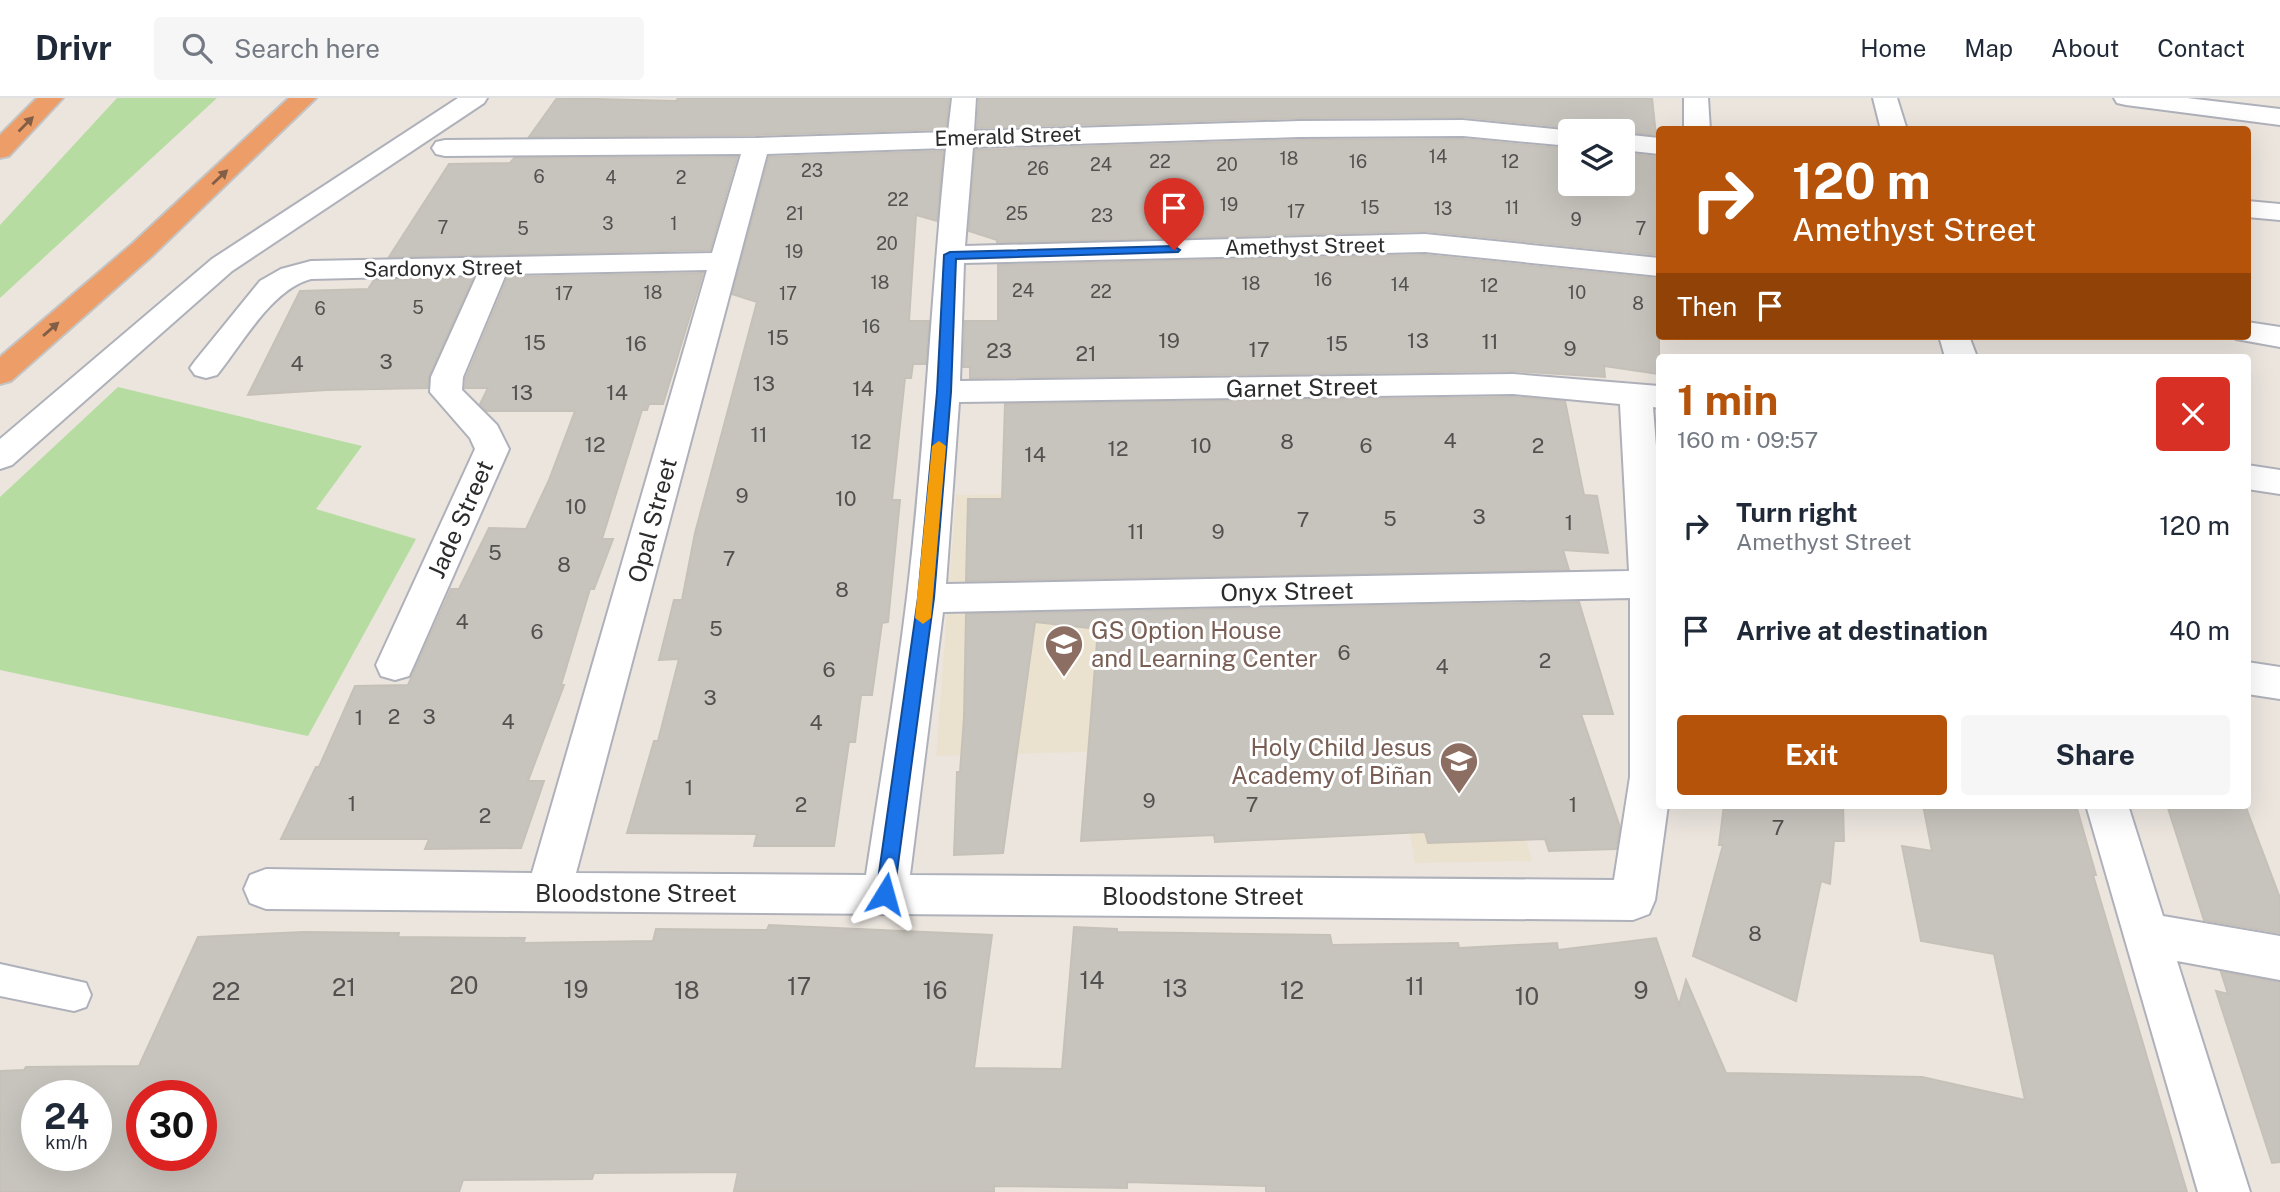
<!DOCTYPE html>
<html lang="en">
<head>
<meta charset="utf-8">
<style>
  :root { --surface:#fff; --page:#f6f6f7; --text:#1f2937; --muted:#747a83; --line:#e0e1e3; --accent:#b45309 }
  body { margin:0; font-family:"Public Sans",sans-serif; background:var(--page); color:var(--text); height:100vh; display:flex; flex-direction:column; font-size:26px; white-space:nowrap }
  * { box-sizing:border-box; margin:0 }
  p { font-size:23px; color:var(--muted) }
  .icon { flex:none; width:38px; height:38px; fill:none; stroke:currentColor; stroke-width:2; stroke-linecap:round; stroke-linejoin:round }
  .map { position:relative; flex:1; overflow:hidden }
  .side { position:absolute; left:1656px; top:256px; width:595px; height:455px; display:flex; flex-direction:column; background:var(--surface); border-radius:7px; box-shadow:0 7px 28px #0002 }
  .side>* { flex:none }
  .hud { position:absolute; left:1656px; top:28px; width:595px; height:214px; border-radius:7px; box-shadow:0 7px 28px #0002; background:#b45309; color:#fff; overflow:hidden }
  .tools { position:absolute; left:1558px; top:21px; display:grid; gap:14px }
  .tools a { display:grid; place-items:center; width:77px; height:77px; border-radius:7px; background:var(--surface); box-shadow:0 7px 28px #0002; font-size:35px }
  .speed { position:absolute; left:21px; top:982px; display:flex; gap:14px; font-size:35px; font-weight:700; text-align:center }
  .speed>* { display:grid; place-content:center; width:91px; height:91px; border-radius:50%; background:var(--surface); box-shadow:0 7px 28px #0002; line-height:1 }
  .speed small { font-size:18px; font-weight:400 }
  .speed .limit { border:10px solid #d22; background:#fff; color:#111 }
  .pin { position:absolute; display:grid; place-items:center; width:60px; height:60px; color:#fff; margin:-72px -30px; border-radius:50% 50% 50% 0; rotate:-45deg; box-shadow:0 0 7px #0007 }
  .pin .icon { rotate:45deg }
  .me { position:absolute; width:77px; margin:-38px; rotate:8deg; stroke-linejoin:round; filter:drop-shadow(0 0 5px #0008) }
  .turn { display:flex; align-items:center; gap:24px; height:147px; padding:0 21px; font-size:32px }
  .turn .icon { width:91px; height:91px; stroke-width:2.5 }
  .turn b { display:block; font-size:49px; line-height:60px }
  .then { display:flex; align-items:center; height:66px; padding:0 21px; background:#0003; gap:14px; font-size:26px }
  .round { display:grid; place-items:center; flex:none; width:74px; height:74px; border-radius:7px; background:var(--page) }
  .head { display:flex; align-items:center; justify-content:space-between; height:119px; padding:0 21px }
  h1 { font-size:42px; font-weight:700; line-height:52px; color:var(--accent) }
  .cta { display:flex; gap:14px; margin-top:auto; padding:14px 21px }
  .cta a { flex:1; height:80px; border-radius:7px; background:var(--accent); color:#fff; font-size:28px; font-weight:700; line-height:80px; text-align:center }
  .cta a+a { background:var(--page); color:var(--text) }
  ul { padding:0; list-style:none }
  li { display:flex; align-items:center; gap:21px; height:105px; padding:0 21px }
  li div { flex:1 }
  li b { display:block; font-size:26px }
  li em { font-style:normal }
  header { display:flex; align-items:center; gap:42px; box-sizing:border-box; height:98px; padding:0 35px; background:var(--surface); border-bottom:2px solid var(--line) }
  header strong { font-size:33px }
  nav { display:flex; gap:38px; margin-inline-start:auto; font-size:24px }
  .search { width:490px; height:63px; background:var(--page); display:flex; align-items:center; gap:18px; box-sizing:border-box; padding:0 24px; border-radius:7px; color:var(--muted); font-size:26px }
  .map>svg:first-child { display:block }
  .education { fill:#ebe1cf }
  .green { fill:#b6dca1 }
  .building { fill:#c7c3bd; stroke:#c6c1b8; stroke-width:2; fill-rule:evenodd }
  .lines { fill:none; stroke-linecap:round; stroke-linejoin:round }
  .lane-casing { stroke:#afb1ba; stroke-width:4 }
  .street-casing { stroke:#afb1ba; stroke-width:4 }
  .highway-casing { stroke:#c4c4c4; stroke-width:4 }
  .lane { fill:#fff; fill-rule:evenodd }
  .street { fill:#fff; fill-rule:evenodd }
  .highway { fill:#ed9d67; fill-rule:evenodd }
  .oneway { fill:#825e46 }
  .route { fill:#1a73e8; stroke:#114b97; stroke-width:2 }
  .slow { fill:#f59e0b }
  .labels { text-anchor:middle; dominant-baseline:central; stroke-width:6; stroke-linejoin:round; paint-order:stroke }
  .far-number-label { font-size:18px; fill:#525150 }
  .far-street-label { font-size:21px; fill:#2b2b2b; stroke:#fff }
  .number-label { font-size:21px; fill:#525150 }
  .street-label { font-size:24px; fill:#2b2b2b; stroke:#fff }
  .education-label { font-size:24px; fill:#785e54; stroke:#fff; text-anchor:start }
  .near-number-label { font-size:24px; fill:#525150 }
</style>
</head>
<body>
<header>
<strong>Drivr</strong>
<div class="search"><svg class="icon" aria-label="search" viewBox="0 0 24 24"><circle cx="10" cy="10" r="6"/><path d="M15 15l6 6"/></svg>Search here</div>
<nav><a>Home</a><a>Map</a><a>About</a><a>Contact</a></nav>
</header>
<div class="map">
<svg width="2280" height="1094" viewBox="0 0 2280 1094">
  <rect width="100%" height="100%" fill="#ebe5de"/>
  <path class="education" d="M1069,395L1070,508L1181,506L1192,651L936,658L956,397Z
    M1499,630L1532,763L1415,765L1391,632Z"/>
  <path class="green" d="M117,0H217L0,200V127Z
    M118,289L362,348L316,411L416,441L308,638L0,572V399Z"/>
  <path class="building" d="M557,0L676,3L678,0H949L946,31L756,37L529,39Z
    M979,0H1652L1656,37L1622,33H1577L1574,30L1463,19L1299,20L977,30Z
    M1463,41L1570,51V86H1622V55L1658,59L1659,157L1425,133L997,145V142L969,133L975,52L1299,42Z
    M943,53L937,123L916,117L909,223H929L926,266H913L911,280H905L892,402H900L888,524L882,525L872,597H861L855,644H849L834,748H754L757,736L627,735L654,643H658L679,561L659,562L674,502H682L695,435L757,204L732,196L769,59Z
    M737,59L710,152L389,159L449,66L510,65L514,60Z
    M1425,157L1659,181V276L1604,268L1605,279L1513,273L970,280V269H963L965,223H998V167Z
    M703,175L663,306H649L647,312H642L602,441H613L594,491H590L561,587H564L528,683H544L521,750L425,751L429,741H281L316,669H319L355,588L408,587L451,491H459L489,430L526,431L549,382L575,313H486L480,306L488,290H465L466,280L508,179Z
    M473,180L429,278L428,290L327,292L248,297L300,193L368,191L374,182Z
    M1513,299L1565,303L1584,397L1597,398L1608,455L1563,452L1569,472L966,483L968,401H1002L1005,306Z
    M1579,504L1613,616H1581L1620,729L1616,751L1549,753L1545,741L1428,745L1425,734L1215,744L1214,737L1081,743L1098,531L1035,524L1003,755L954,757L957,674H960L964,619L966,516Z
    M1724,707H1843L1844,743H1834L1830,786L1821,783L1796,903L1693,858L1723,747H1719Z
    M1923,707H2076L2096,777H2093L2187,1094H1266V1088L1127,1084V1090L994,1088V1094L734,1093L738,1074L594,1075L592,1081L463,1082L459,1094H0V973L24,972L26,969L139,968L198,839L303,834L399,835L398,839L525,840L523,845L653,843L656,831L767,832L769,827L992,837L974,970L1062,971L1074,829L1117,831V834L1330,837L1332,847L1458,845L1459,850L1557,845L1558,852L1656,840L1679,907L1686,882L1726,975L1922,979L2025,1002L1994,856L1921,843L1902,748L1932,753ZM37,998H96V1057H37ZM142,998H201V1057H142Z
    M2167,707H2245L2280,800V835L2204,822Z
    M2221,874L2280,884V1064L2272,1065L2216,893L2228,896Z"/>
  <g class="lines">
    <g class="lane-casing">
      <path id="lane" d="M0,866L86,885L91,897L86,909L74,913L0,898Z"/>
    </g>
    <g class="street-casing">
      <path id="street" d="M458,0H487L484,5L232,173L12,367L0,371V341L212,161Z
        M952,0H976L974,33L1299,23L1463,22L1574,33H1570V48L1463,38L1299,39L973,49L965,148L1425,136L1659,160V178L1425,154L964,165L960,283L1513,276L1659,288V310L1653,309L1659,387V707H1668L1655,802L1649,816L1633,822L266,811L250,805L244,791L250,777L266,771L532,775L707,172L506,176L463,279L462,292L497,327L509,351L414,567L409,578L395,582L381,578L376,567L475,351L470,340L430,294L431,279L477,177L311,181C272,191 242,246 217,277L206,280L195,277L190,270L195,263L260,183L281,171L311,163L712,155L741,56L445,58L436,56L432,50L436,44L445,42L756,40L948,34ZM946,50C931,199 925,350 907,499C896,592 880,684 866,777L576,775L767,56ZM1513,296L1620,306L1629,473L946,486L959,304ZM1630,500V679L1614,782L910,777L943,514Z
        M1684,0H1708L1710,32H1684Z
        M1873,0H1897L1907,32H1881Z
        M2114,0H2187L2280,11V27L2126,7L2117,5Z
        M1622,36L1659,40V56L1622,52Z
        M2247,103L2280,106V122L2247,119Z
        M2247,224L2280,229V249L2236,241L2234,238H2247Z
        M1939,238H1969L1977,259H1945Z
        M2247,367L2280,372V396L2247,391Z
        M2247,564L2280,569V601L2247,596Z
        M2086,707H2128L2163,818L2280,838V882L2177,863L2250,1094H2198Z"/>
    </g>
    <g class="highway-casing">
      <path id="highway" d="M37,0H63L9,58L0,60V37Z
        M289,0H316L152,158L11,283L0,286V259L132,146Z"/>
    </g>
    <use href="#lane" class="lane"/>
    <use href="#street" class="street"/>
    <use href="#highway" class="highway"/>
  </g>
  <defs><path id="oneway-solid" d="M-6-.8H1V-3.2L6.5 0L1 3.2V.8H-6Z" transform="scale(1.75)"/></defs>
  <g class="oneway">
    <use href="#oneway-solid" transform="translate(26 26) rotate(-45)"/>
    <use href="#oneway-solid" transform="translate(220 79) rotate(-43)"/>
    <use href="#oneway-solid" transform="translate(51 231) rotate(-41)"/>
  </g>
  <path class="route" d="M1174,148L1180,152L1178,154L956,161L951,294L934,500L894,796L892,802L885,804L878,802L876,796L918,500L937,294L944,157L950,154Z"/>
  <path class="slow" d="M939,343L946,348L931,520L923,526L915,520L932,348Z"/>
  <defs>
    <g id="school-pin" transform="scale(2.0125)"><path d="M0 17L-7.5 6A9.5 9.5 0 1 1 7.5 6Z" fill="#8d6e63" stroke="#fff"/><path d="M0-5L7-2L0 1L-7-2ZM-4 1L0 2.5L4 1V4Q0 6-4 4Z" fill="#fff"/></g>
  </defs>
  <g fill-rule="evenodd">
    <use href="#school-pin" x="1064" y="546"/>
    <use href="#school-pin" x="1459" y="663"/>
  </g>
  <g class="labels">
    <g class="far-number-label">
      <text x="1438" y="58">14</text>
      <text x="1289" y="60">18</text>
      <text x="1160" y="63">22</text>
      <text x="1358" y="63">16</text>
      <text x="1510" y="63">12</text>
      <text x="1101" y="66">24</text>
      <text x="1227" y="66">20</text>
      <text x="1038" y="70">26</text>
      <text x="812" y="72">23</text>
      <text x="539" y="78">6</text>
      <text x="611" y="79">4</text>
      <text x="681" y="79">2</text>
      <text x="898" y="101">22</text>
      <text x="1229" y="106">19</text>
      <text x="1370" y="109">15</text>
      <text x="1512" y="109">11</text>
      <text x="1443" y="110">13</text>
      <text x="1296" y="113">17</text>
      <text x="795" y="115">21</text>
      <text x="1017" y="115">25</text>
      <text x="1102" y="117">23</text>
      <text x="1576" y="121">9</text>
      <text x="608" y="125">3</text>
      <text x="674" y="125">1</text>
      <text x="443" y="129">7</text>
      <text x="523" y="130">5</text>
      <text x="1641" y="130">7</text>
      <text x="887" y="145">20</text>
      <text x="794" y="153">19</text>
      <text x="1323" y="181">16</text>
      <text x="880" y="184">18</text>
      <text x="1251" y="185">18</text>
      <text x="1400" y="186">14</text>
      <text x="1489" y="187">12</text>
      <text x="1023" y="192">24</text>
      <text x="1101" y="193">22</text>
      <text x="653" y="194">18</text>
      <text x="1577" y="194">10</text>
      <text x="564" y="195">17</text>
      <text x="788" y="195">17</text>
      <text x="1638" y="205">8</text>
      <text x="418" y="209">5</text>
      <text x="320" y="210">6</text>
      <text x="871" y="228">16</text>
    </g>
    <g class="far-street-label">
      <text transform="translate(1008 38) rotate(-2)">Emerald Street</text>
      <text transform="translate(1305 148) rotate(-1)">Amethyst Street</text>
      <text transform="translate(443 170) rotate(-1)">Sardonyx Street</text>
    </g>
    <g class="number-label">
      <text x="778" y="239">15</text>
      <text x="1169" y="242">19</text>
      <text x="1418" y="242">13</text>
      <text x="1490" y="243">11</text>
      <text x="535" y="244">15</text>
      <text x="636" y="245">16</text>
      <text x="1337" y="245">15</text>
      <text x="1570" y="250">9</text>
      <text x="1259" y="251">17</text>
      <text x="999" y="252">23</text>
      <text x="1086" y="255">21</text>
      <text x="386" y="263">3</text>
      <text x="297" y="265">4</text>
      <text x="764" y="285">13</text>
      <text x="863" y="290">14</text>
      <text x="522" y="294">13</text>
      <text x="617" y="294">14</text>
      <text x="759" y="336">11</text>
      <text x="1450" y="342">4</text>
      <text x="861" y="343">12</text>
      <text x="1287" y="343">8</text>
      <text x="595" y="346">12</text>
      <text x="1201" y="347">10</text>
      <text x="1366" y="347">6</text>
      <text x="1538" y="347">2</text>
      <text x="1118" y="350">12</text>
      <text x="1035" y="356">14</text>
      <text x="742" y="397">9</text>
      <text x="846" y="400">10</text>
      <text x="576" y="408">10</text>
      <text x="1479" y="418">3</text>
      <text x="1390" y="420">5</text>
      <text x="1303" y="421">7</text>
      <text x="1569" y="424">1</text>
      <text x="1136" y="433">11</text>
      <text x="1218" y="433">9</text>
      <text x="495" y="454">5</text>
      <text x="729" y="460">7</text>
      <text x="564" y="466">8</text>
      <text x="842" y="491">8</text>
      <text x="462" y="523">4</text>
      <text x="716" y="530">5</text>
      <text x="537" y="533">6</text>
      <text x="1344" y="554">6</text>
      <text x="1545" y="562">2</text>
      <text x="1442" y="568">4</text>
      <text x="829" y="571">6</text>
      <text x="710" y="599">3</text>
      <text x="394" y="618">2</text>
      <text x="429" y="618">3</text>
      <text x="359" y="619">1</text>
      <text x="508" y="623">4</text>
      <text x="816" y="624">4</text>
      <text x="689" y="689">1</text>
      <text x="1149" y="702">9</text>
      <text x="352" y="705">1</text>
      <text x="801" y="706">2</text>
      <text x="1252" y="706">7</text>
      <text x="1573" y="706">1</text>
      <text x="485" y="717">2</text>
      <text x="1778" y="729">7</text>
      <text x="1755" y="835">8</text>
    </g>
    <g class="street-label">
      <text transform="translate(1302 289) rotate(-1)">Garnet Street</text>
      <text transform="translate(460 421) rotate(-66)">Jade Street</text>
      <text transform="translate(652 422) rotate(-75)">Opal Street</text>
      <text transform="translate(1287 493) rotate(-1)">Onyx Street</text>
      <text x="636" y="795">Bloodstone Street</text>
      <text x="1203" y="798">Bloodstone Street</text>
    </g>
    <g class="education-label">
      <text x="1091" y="532">GS Option House<tspan x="1091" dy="28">and Learning Center</tspan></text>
      <text x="1432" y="649" text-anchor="end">Holy Child Jesus<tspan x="1432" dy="28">Academy of Biñan</tspan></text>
    </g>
    <g class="near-number-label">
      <text x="1092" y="882">14</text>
      <text x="464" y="887">20</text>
      <text x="799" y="888">17</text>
      <text x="1415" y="888">11</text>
      <text x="344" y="889">21</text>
      <text x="1175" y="890">13</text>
      <text x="576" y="891">19</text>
      <text x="687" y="892">18</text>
      <text x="935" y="892">16</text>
      <text x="1292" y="892">12</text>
      <text x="1641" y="892">9</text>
      <text x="226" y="893">22</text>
      <text x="1527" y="898">10</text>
    </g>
  </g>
</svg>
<div class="tools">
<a><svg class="icon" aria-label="layers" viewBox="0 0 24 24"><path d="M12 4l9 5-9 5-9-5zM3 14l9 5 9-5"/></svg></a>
</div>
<div class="speed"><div>24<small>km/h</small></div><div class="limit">30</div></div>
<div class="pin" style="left:1174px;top:152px;background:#d93025"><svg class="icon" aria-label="arrive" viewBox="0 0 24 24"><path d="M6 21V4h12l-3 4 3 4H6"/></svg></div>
<svg class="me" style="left:885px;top:796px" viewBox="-20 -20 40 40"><path d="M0-17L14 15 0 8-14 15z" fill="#1a73e8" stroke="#fff" stroke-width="4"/></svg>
<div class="hud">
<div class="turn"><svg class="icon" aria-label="right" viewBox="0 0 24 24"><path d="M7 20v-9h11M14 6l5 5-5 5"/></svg><div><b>120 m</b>Amethyst Street</div></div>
<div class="then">Then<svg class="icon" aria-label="arrive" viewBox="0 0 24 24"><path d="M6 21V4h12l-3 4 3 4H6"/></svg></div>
</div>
<section class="side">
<div class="head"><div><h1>1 min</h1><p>160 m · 09:57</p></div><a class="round" style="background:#d93025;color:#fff"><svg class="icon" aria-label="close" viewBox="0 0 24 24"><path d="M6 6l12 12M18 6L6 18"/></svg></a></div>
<ul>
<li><svg class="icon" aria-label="right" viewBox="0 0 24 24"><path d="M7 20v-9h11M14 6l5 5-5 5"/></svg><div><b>Turn right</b><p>Amethyst Street</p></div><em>120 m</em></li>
<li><svg class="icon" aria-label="arrive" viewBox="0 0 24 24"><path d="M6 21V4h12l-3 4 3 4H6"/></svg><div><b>Arrive at destination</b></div><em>40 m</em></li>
</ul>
<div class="cta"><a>Exit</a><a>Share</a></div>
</section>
</div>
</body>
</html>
